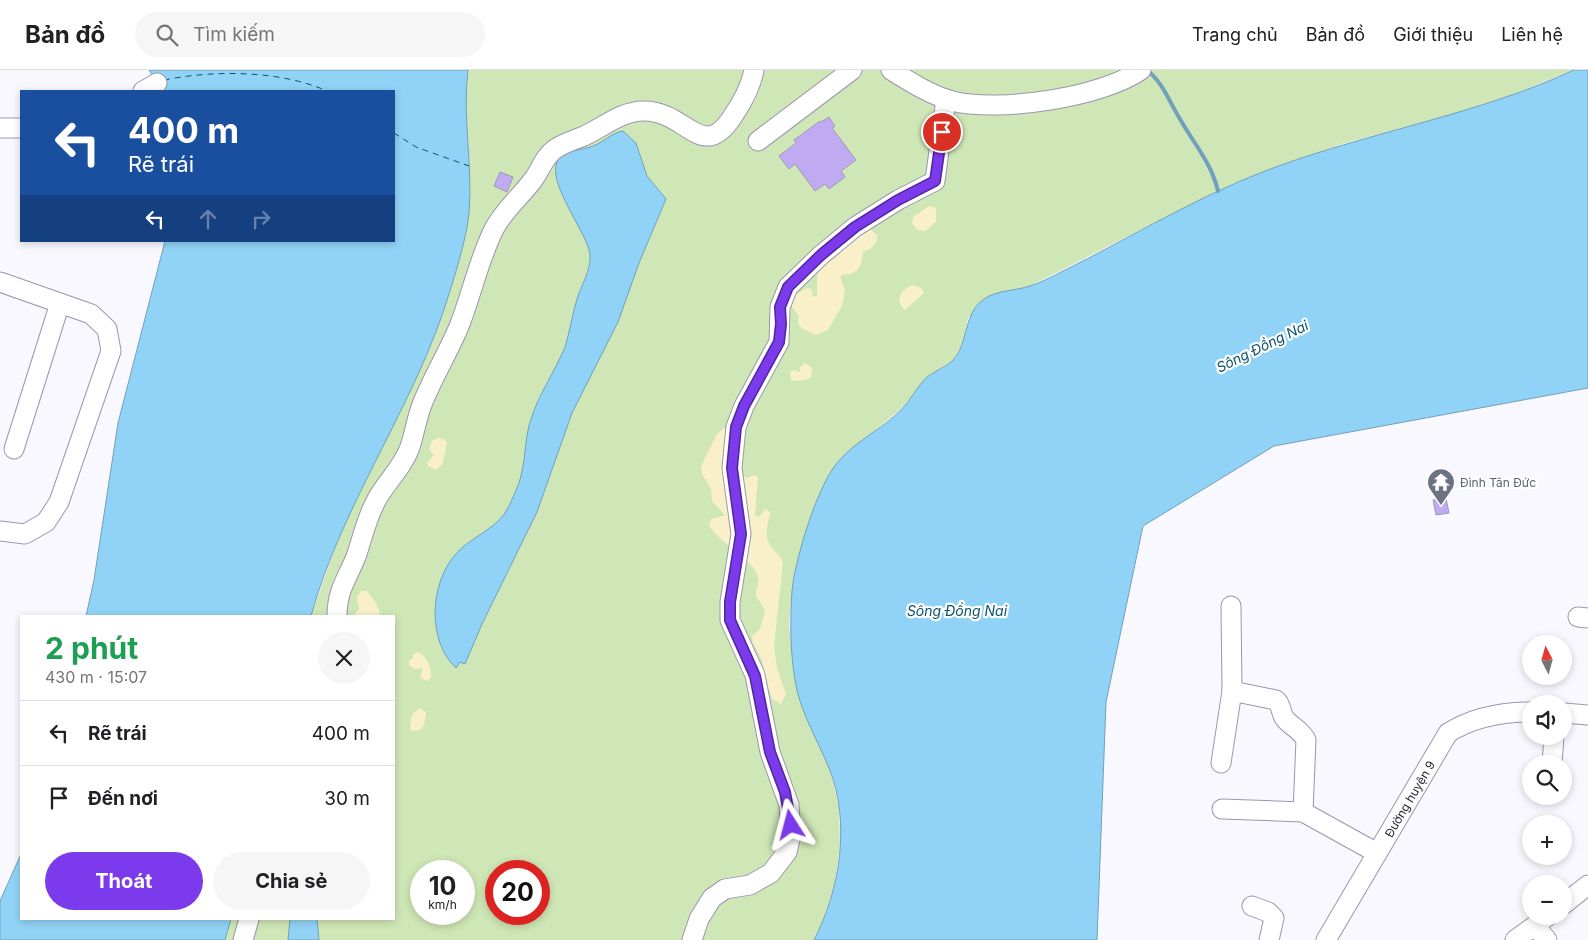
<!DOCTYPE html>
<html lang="vi">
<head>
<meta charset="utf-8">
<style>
  :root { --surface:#fff; --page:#f6f6f6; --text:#202124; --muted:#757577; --line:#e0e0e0; --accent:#7c3aed }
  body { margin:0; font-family:Inter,sans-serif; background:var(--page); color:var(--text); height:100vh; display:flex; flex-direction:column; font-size:19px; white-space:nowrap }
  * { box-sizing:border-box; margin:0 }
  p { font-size:16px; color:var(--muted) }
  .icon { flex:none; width:28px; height:28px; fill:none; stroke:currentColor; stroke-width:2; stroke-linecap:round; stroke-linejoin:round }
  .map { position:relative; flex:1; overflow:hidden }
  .drawer { position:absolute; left:20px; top:545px; width:375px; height:305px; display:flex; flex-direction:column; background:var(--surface); border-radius:0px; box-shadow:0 2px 8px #0003 }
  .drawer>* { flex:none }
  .banner { position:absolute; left:20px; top:20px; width:375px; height:152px; border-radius:0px; box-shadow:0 2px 8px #0003; background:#1a4fa0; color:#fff; overflow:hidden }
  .needle { width:32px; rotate:354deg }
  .tools { position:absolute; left:1522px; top:565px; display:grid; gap:10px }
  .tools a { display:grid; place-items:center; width:50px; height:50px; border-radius:50%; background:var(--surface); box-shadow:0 2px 8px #0003; font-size:25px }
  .speed { position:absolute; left:410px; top:790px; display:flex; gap:10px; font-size:25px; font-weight:700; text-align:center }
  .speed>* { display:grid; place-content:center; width:65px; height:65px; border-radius:50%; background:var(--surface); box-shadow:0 2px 8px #0003; line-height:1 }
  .speed small { font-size:12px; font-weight:400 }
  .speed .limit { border:8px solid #d22; background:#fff; color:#111 }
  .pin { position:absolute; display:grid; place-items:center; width:42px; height:42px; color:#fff; margin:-21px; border:2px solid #fff; border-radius:50%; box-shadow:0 1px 5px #0007 }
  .me { position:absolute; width:55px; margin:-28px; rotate:351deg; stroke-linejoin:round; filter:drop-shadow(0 0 4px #0008) }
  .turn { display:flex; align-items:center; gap:18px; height:105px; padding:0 25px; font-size:22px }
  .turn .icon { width:65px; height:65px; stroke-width:2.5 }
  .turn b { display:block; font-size:35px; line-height:42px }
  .lanes { display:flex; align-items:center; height:48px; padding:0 25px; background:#0003; justify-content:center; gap:25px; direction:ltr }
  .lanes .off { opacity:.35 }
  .round { display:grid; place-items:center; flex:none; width:52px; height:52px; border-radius:26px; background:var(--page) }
  .headline { display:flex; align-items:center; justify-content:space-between; height:85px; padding:0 25px }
  h1 { font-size:30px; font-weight:700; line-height:38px; color:#1e9e55 }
  .primary-button { display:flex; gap:10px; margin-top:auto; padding:10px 25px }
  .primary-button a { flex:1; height:58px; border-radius:30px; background:var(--accent); color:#fff; font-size:20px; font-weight:700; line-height:58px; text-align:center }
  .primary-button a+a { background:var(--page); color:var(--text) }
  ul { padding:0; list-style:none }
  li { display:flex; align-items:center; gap:15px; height:65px; padding:0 25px; border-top:1px solid var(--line) }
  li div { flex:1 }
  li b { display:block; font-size:19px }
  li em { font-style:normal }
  header { display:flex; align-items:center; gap:30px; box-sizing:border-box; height:70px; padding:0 25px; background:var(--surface); border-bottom:1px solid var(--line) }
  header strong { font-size:24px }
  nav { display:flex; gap:28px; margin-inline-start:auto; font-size:18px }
  .search { width:350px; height:45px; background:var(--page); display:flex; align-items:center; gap:12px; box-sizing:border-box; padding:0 18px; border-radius:28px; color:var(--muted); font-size:19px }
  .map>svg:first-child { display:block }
  .green { fill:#cfe7b6; fill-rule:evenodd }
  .sand { fill:#f9f0ca }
  .water { fill:#91d3f6; stroke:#729fbb }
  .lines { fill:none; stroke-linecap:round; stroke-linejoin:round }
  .stream { stroke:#729fbb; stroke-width:4 }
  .ferry { stroke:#0a526f; stroke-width:1; stroke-dasharray:6 5; stroke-linecap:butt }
  .building { fill:#c0abf3; stroke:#a099b3 }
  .minor-casing { stroke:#9c95af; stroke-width:21 }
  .minor { stroke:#fff; stroke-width:19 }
  .route-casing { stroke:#51269a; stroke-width:12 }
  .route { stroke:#7c3aed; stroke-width:9 }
  .labels { text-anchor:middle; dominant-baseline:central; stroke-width:4.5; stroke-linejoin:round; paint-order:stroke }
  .worship-label { font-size:12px; fill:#5b616d; stroke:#fff; text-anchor:start }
  .street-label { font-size:12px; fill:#2a2731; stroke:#fff }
  .water-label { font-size:14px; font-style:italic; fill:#0a526f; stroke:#fff }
</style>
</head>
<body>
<header>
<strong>Bản đồ</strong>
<div class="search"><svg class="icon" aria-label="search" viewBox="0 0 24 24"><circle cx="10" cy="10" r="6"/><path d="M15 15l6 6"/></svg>Tìm kiếm</div>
<nav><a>Trang chủ</a><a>Bản đồ</a><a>Giới thiệu</a><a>Liên hệ</a></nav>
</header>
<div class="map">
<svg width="1588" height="870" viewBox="0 0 1588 870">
  <rect width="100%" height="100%" fill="#f9f8fe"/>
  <path class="green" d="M468,0H1574L1511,25L1446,46L1342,74L1168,146L1028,217L999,223L968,248L963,274L953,290L927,308L900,340L853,378L793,513L789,555L797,617L808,652L831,702L839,738L840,775L834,816L822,854L814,870H225L231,849H394V546H311L469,96L465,21ZM421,801H464V844H421ZM496,801H539V844H496Z"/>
  <path class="sand" d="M929,136L936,138V152L925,161L917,160L912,153L913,147Z
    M870,159L877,165C878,174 871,179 863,182C862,196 857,206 843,204L840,207L845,220L842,236L828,260L816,265L801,258L798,253L799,246L791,236L795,225L807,218L811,219L813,227L817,226V205L822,195L834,189L863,160Z
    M913,215L921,218L924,223L905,240C894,231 901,219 913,215Z
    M805,293L812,298L811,308L799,311L791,310L790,302L794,300L800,302V297Z
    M724,358L744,364C748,378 733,399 746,408L754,405L758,407L755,445L759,447L765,439L770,442C769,453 763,464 770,475C774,481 780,485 783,492L774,576L777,599L786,624L781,634L772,629L765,606L762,590L753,573L752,566L760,559L765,540L756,526C755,519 760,514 758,507C753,489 721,474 709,456L711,449L725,445L712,431L711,419L702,404L701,396L717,364Z
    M438,368L444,369L447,373L442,395L436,400L428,396L427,393L434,385L429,379L432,371Z
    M361,521H367L376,533L381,546H354L359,539L357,527Z
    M417,582C426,584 432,598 431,607L427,611L420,607L423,598L414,599L409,595V591L413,588V585Z
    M419,638L426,642L424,655L420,660L412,661L410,658L412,645Z"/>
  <path class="water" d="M149,0H468C462,47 473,95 469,143C467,166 456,202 449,224C415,336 342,433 311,546H86L94,510L118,353L165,171H394V21H162Z
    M1574,0H1588V318L1274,376L1143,456L1106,632L1097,870H814C840,820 851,752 829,698C818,671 802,645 796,616C790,584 790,552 792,521C795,489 817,417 837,393C855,371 881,360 901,340C910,331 916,318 926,308C934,301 947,297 954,289C969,271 963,244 984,229C997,220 1015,221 1030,216C1040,213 1051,207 1061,202C1132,167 1201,124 1276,97C1374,61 1479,44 1574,0Z
    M623,61L636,73L647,106L666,129L639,193L618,252L572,343L537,442L482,554L465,594L460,592L456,598C427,571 430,515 454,486C470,466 498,460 509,436C514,425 520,413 522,401C526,383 525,366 531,349C539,324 555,301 565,277C570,261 572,245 577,229C581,216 591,200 590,186C590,164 539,106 561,86C568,80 583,80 593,76C604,72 611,63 623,61Z
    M21,784V849H231L225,870H0V831Z
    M290,849H317L319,870H288Z"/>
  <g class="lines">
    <path class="stream" d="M1147,0C1163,13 1169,31 1180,49C1194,74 1211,92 1218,121"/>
    <path class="ferry" d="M164,10C213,0 280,0 327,21
      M394,63L416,77L469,96"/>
  </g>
  <path class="building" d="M829,47L835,56L832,58L856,90L841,101L845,107L829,119L825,114L815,121L795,94L789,99L779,86L796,73L794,70L820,51L821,52Z
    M500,102L513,107L507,122L494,116Z
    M1446,428L1449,443L1436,445L1433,430Z"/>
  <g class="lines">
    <g class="minor-casing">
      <g id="minor">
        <path d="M891,0C910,12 931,25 952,31C999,43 1102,27 1141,0"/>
        <path d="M143,21L157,13"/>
        <path d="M0,58H21"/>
        <path d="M758,71L852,0"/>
        <path d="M0,212L91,244L107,259L111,281L59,432L46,452L25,464L0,461"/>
        <path d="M14,379L60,233"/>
        <path d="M1231,536L1232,621"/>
        <path d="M337,546C337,519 348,508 357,484C363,465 367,447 377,429C387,411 403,397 410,377C415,362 417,346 423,332C434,305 449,281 460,254C472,223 479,189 494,159C504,140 520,127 533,110C541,99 544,87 555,79C564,73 574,70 584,66C604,57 621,41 644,41C687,41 702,94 733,46C743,31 751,17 754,0"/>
        <path d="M1578,547L1588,548"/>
        <path d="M1564,643L1588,645"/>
        <path d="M1221,693L1232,621L1276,630C1282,635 1280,642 1285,649C1292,657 1301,660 1306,670L1303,742"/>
        <path d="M1552,694L1554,666"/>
        <path d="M1222,739L1303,742L1377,783"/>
        <path d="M1564,834L1588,815"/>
        <path d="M1252,836L1268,842L1274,848L1269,870"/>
        <path d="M1535,856L1547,870"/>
        <path d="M243,870L249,849"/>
        <path d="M692,870L699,849L712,828L725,819L750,815L771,803L787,782L791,765L789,735L770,682L755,605L730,550V532L741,464L732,398L736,357L744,336L779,272L780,237L788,217L821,185L855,157L898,130L935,111L946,29"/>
        <path id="s1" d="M1326,870L1448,663C1472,648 1502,642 1531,642"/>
        <path d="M1515,870L1548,846"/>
      </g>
    </g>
    <use href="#minor" class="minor"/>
  </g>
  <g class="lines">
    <g class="route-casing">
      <path id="route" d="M791,755L785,722L770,682L755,606L730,550V532L741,464L732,398L736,357L744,336L779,272L781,254L780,237L788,217L821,185L855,157L898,130L935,111L942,62"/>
    </g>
    <use href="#route" class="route"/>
  </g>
  <defs>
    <g id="temple-pin" transform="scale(1.4375)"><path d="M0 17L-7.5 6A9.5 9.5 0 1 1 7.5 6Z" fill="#6b7280" stroke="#fff"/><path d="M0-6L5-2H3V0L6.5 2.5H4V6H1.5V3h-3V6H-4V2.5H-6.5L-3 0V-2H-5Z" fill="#fff"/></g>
  </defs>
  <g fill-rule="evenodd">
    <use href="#temple-pin" x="1441" y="412"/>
  </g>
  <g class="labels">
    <g class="worship-label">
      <text x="1460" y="412">Đình Tân Đức</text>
    </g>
    <g class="street-label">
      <text stroke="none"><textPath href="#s1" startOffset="164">Đường huyện 9</textPath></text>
    </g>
    <g class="water-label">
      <text transform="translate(1262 276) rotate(-26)">Sông Đồng Nai</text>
      <text x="957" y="540">Sông Đồng Nai</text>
    </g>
  </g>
</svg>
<div class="tools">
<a><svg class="needle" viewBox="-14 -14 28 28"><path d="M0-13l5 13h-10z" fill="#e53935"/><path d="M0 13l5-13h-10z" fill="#757577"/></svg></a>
<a><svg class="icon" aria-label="sound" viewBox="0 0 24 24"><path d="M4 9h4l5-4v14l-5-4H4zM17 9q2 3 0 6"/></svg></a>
<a><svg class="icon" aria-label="search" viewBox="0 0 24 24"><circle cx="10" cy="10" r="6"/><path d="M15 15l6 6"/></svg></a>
<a>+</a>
<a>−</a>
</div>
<div class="speed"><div>10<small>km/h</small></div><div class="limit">20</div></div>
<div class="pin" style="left:942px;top:62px;background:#d93025"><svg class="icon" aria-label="arrive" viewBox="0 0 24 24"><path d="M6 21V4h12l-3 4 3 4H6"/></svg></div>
<svg class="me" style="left:791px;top:755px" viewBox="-20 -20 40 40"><path d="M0-17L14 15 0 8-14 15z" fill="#7c3aed" stroke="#fff" stroke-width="4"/></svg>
<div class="banner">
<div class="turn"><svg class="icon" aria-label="left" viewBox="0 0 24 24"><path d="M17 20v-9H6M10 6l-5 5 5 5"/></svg><div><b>400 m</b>Rẽ trái</div></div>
<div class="lanes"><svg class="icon" aria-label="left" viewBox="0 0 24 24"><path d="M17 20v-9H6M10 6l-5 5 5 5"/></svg><svg class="icon off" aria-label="ahead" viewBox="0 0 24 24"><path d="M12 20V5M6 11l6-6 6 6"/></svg><svg class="icon off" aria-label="right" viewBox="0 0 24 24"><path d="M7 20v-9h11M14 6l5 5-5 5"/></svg></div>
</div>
<section class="drawer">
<div class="headline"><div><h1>2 phút</h1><p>430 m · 15:07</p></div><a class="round"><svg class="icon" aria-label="close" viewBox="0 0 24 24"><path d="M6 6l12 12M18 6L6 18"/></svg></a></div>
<ul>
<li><svg class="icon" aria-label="left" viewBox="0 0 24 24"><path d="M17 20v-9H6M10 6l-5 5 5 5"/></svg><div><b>Rẽ trái</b></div><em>400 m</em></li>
<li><svg class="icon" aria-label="arrive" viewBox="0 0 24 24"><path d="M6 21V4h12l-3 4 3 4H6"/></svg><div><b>Đến nơi</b></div><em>30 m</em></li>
</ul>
<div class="primary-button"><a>Thoát</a><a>Chia sẻ</a></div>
</section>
</div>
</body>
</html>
